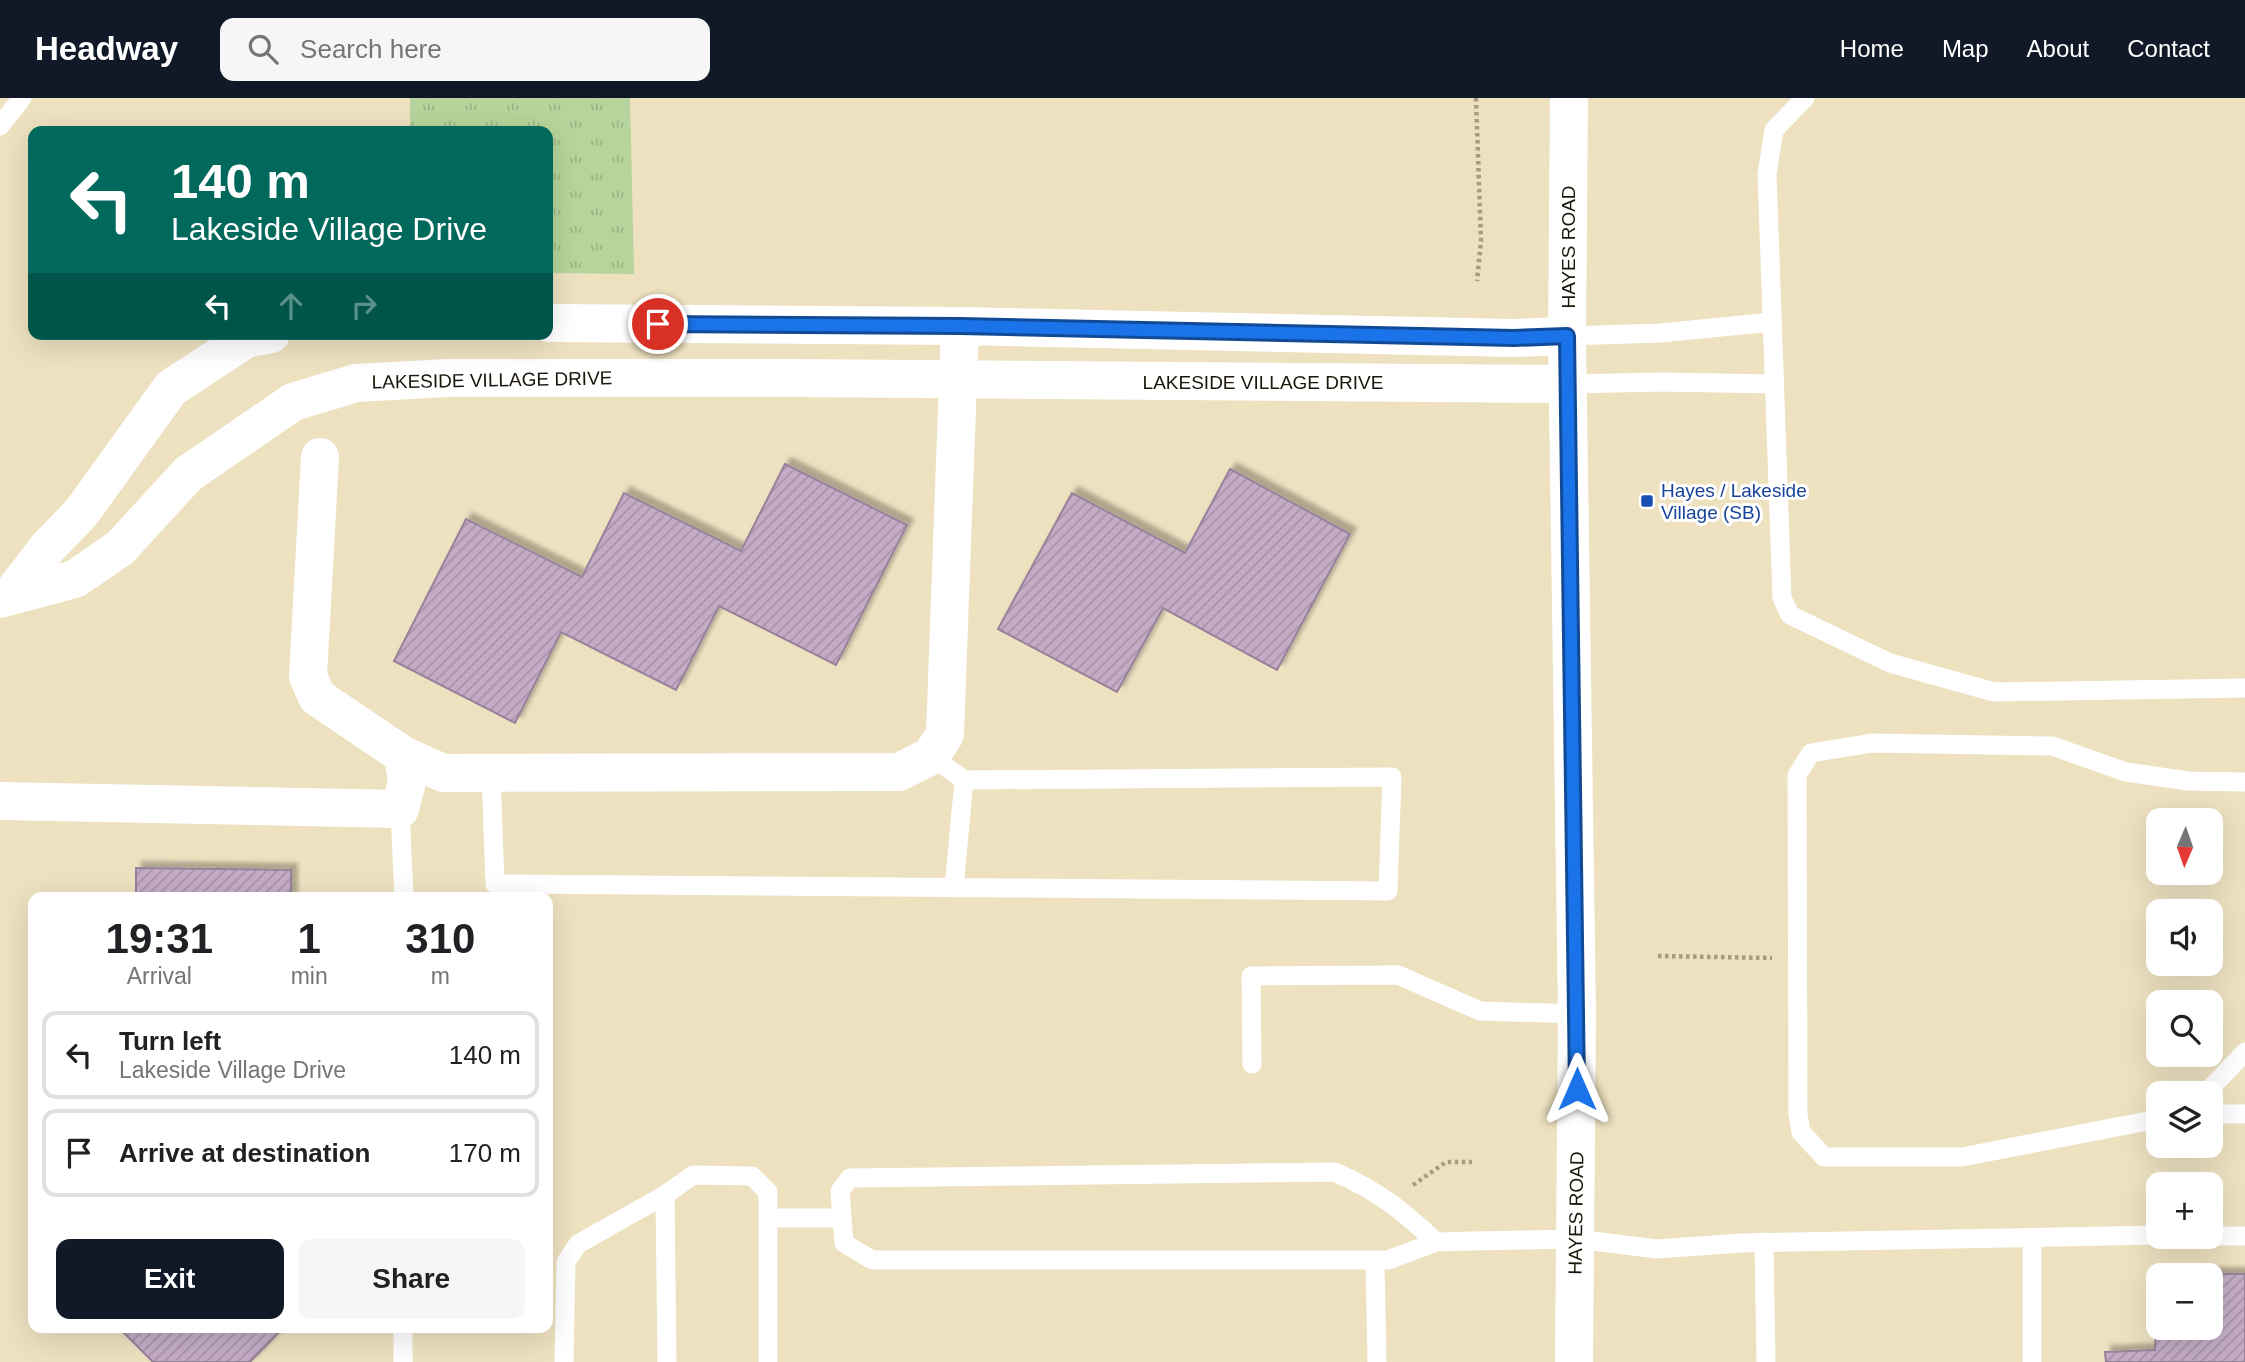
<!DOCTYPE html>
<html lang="en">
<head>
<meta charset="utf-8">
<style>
  :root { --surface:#fff; --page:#f6f6f6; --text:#202124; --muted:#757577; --line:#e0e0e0; --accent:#111827 }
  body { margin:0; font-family:Arial,sans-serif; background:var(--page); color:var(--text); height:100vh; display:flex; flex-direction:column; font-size:26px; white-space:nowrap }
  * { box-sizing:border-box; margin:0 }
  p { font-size:23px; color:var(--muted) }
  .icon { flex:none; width:38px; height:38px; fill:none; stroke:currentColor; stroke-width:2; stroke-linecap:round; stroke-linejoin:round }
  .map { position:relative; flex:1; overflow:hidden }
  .sheet { position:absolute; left:28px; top:794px; width:525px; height:441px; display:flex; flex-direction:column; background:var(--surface); border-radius:14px; box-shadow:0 7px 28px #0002 }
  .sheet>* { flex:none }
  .banner { position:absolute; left:28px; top:28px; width:525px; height:214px; border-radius:14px; box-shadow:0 7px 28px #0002; background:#00695c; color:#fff; overflow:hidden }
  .needle { width:46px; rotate:182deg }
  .buttons { position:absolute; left:2146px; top:710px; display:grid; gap:14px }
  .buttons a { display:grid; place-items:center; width:77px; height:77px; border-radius:14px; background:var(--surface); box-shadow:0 7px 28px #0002; font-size:35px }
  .pin { position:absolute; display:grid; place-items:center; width:60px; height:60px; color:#fff; margin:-30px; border:4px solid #fff; border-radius:50%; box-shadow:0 2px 7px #0007 }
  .me { position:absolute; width:77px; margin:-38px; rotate:0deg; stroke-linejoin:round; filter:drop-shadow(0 0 5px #0008) }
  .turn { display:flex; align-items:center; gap:24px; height:147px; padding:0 28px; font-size:32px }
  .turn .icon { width:91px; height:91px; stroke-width:2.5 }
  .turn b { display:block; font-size:49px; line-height:60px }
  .lanes { display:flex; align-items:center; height:66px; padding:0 28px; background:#0003; justify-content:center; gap:35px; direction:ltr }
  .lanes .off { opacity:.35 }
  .eta { display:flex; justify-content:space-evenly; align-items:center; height:119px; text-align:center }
  .eta b { font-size:42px; font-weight:700; line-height:49px }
  .action { display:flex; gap:14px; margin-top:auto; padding:14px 28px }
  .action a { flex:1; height:80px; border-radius:14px; background:var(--accent); color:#fff; font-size:28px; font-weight:700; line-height:80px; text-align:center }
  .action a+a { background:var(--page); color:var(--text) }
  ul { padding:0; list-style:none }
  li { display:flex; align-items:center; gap:21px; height:88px; margin:0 14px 10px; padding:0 14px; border:4px solid var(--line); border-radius:14px }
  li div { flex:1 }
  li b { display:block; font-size:26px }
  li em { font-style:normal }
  header { display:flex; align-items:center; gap:42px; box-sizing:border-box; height:98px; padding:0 35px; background:var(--accent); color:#fff }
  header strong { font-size:33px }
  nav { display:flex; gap:38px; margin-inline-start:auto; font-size:24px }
  .search { width:490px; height:63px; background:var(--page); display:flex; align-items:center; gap:18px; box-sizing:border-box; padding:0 24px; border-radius:14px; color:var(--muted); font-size:26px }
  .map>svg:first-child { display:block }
  .grass { fill:url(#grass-tufts) }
  .building { fill:url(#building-hatch); stroke:#98819a; stroke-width:2; fill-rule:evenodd; filter:url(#shadow) }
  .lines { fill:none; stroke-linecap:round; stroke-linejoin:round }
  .path { stroke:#a69c82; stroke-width:4.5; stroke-dasharray:3.5 3.5; stroke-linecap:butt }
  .lane { stroke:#fff; stroke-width:19 }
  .street { stroke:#fff; stroke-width:38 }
  .secondary { stroke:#fff; stroke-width:38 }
  .route-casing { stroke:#114b97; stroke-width:18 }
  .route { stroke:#1a73e8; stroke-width:12 }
  .transit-dot { fill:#1a4fb4; stroke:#fff; stroke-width:2.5 }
  .labels { text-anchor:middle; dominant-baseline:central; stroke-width:6; stroke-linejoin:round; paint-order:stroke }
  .street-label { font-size:19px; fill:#1a160a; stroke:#fff }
  .transit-label { font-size:19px; fill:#164399; stroke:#fff; text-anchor:start }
</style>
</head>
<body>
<header>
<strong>Headway</strong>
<div class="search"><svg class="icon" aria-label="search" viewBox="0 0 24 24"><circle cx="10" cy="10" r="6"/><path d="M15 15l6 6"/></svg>Search here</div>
<nav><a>Home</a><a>Map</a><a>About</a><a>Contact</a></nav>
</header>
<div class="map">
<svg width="2245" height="1264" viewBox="0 0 2245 1264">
  <defs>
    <pattern id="grass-tufts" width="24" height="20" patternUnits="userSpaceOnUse" patternTransform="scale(1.75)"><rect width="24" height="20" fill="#b6d49b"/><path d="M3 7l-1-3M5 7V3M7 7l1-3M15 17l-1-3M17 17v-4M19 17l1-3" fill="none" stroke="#9cb584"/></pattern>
    <pattern id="building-hatch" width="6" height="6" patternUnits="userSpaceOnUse" patternTransform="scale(1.75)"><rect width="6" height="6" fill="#c4acc6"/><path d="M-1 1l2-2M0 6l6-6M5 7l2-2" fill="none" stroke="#a893a9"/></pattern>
    <filter id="shadow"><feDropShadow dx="6" dy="-6" stdDeviation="2" flood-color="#0004"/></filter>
  </defs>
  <rect width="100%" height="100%" fill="#ede1c0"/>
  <path class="grass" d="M410,0H630L634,176L548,175V33H410Z"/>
  <path class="building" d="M785,366L907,427L836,567L719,508L676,592L561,534L515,625L394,563L466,421L582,479L624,395L741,453Z
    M1230,371L1350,436L1277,572L1163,510L1117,594L998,531L1072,395L1185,455Z
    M136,770L291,772V800H136Z
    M2158,1176H2245V1264H2106L2105,1254L2155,1252ZM2158,1178H2210V1230H2158Z
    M119,1230H283L250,1264H153Z"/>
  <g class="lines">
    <path class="path" d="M1476,0L1481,143L1477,183
      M1658,858L1772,860
      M1413,1087L1446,1064H1472"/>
    <path class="lane" d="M1805,0L1774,32L1767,76L1782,500L1790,517L1890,565L1994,594L2245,590
      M0,28L22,0
      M1567,238L1661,235L1772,224
      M1568,286L1662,284L1775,286
      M491,675L495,786L1388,793L1392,679L964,682L931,658
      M400,711L404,800
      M954,790L964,682
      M1252,966L1251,878L1398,877L1480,913L1577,916
      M2205,996L2245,954
      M2210,1016H2245
      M2158,1021L1962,1059H1824L1801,1034L1798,1016L1797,677L1811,655L1872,645L2052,648L2126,674L2188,683L2245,684
      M665,1097L667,1264
      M2210,1138H2245
      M2032,1139V1264
      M1436,1144C1401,1111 1379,1094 1335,1074L850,1080L840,1093L844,1145L872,1162H1388L1436,1144L1472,1143L1576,1141L1657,1151L1741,1145L2158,1137
      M1764,1144L1766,1264
      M1375,1162L1377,1264
      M403,1264V1230
      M564,1264L566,1164L578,1146L665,1097L693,1077L752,1078L768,1094V1120
      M768,1264V1120H842"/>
    <path class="street" d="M548,225L960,228L1514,240L1567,238
      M320,359L308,578L317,599L403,657L443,675L899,674L931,658L945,636L960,228
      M11,497L48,449L81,415L171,290L246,241L271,236
      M0,501L75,481L120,450L188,376L293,304L356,285L446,280H789L1568,286
      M0,703L400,711L407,684L403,657"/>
    <path class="secondary" d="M1569,0L1567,238L1577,916L1574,1264"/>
  </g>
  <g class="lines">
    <g class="route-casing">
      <path id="route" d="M658,226L960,228L1514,240L1567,238L1577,991"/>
    </g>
    <use href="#route" class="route"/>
  </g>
  <rect class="transit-dot" x="1640" y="396" width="14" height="14" rx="3.5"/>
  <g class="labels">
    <g class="street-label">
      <text transform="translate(1568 149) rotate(-90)">HAYES ROAD</text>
      <text transform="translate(492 282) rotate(-1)">LAKESIDE VILLAGE DRIVE</text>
      <text x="1263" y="284">LAKESIDE VILLAGE DRIVE</text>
      <text transform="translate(1576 1115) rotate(-89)">HAYES ROAD</text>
    </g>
    <g class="transit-label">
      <text x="1661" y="392">Hayes / Lakeside<tspan x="1661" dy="22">Village (SB)</tspan></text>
    </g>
  </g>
</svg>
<div class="buttons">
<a><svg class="needle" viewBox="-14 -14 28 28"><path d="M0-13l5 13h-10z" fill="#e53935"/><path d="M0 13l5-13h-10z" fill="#757577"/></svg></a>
<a><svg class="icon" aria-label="sound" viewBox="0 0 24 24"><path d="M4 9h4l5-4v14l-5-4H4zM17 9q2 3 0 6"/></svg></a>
<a><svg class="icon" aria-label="search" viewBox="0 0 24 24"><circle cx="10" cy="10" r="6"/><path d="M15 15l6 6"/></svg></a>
<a><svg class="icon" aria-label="layers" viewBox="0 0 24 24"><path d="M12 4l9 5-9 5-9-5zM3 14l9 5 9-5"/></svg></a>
<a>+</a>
<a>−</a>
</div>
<div class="pin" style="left:658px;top:226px;background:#d93025"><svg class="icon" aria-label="arrive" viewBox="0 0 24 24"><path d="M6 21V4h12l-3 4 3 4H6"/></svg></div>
<svg class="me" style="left:1577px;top:991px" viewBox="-20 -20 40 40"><path d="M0-17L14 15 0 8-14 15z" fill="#1a73e8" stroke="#fff" stroke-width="4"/></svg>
<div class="banner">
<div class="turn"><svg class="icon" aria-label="left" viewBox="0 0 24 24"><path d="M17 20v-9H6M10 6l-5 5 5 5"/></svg><div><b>140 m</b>Lakeside Village Drive</div></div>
<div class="lanes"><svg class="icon" aria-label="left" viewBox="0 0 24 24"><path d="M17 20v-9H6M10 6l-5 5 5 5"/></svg><svg class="icon off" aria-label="ahead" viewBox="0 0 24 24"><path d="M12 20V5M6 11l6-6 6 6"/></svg><svg class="icon off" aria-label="right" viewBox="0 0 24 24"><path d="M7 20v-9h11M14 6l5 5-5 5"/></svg></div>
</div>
<section class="sheet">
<div class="eta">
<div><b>19:31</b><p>Arrival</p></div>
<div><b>1</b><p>min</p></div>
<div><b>310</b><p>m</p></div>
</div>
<ul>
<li><svg class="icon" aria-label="left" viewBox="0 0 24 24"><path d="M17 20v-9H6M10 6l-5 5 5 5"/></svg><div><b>Turn left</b><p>Lakeside Village Drive</p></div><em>140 m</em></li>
<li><svg class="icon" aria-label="arrive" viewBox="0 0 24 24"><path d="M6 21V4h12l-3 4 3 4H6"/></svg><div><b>Arrive at destination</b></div><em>170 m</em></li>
</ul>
<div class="action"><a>Exit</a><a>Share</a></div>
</section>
</div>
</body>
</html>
